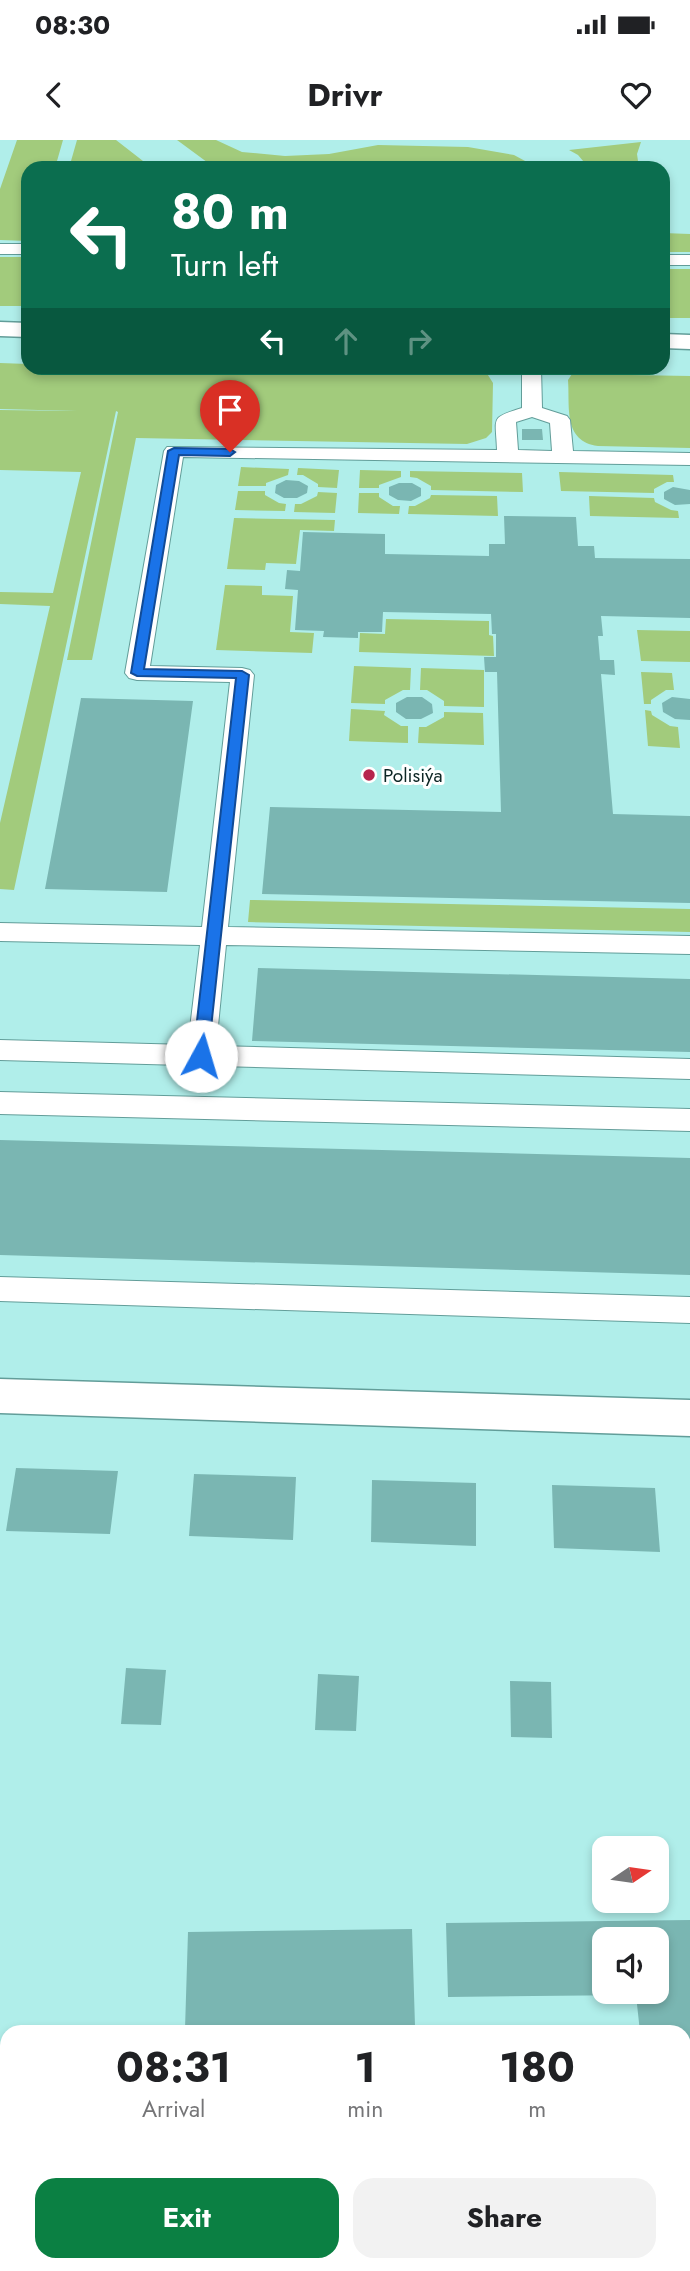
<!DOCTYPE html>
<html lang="en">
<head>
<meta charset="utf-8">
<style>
  :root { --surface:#fff; --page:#f2f2f2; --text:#202124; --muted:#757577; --accent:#0b8043 }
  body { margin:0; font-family:Jost,sans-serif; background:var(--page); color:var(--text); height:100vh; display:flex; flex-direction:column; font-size:26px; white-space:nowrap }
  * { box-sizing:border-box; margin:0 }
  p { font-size:23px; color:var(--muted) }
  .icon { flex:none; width:38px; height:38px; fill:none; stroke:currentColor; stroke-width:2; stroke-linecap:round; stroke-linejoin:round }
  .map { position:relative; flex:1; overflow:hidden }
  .side { position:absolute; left:0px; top:1885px; width:691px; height:247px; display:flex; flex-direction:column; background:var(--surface); border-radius:21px 21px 0 0; box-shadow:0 4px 10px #0003 }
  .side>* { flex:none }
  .hud { position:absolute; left:21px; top:21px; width:649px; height:214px; border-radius:21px; box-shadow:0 4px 10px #0003; background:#0b6e4f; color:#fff; overflow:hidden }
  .needle { width:46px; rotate:77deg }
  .fabs { position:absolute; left:592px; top:1696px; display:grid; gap:14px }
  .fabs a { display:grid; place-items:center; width:77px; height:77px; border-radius:14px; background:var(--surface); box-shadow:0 4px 10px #0003; font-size:35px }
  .pin { position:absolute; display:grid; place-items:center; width:60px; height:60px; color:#fff; margin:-72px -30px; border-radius:50% 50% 50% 0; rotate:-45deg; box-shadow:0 0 7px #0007 }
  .pin .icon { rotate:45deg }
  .me { position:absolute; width:77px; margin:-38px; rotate:6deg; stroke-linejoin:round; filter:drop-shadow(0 0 5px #0008) }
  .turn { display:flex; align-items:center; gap:24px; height:147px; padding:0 35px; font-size:32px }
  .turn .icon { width:91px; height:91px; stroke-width:2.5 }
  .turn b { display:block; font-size:49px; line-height:60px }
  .lanes { display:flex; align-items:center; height:66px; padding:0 35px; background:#0003; justify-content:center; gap:35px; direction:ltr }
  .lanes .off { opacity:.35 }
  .eta { display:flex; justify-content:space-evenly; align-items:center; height:119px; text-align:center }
  .eta b { font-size:42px; font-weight:700; line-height:49px }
  .action { display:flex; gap:14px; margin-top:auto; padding:14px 35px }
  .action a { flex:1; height:80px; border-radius:21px; background:var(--accent); color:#fff; font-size:28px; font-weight:700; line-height:80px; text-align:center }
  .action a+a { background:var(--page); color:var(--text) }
  .status { display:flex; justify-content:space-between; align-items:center; height:49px; padding:0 35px; background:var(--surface); direction:ltr }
  .status svg { height:19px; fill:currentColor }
  header { display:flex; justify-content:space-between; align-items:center; height:91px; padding:0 35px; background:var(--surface); font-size:32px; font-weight:700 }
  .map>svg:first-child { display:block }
  .green { fill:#a2cb7c }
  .building { fill:#7ab6b2; fill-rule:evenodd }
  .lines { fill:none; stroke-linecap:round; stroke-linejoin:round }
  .service-casing { stroke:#629d99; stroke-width:2 }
  .minor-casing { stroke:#629d99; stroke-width:3 }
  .tertiary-casing { stroke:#629d99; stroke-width:3 }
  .service { fill:#fff; fill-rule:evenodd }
  .minor { fill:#fff; fill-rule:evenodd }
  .tertiary { fill:#fff; fill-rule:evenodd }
  .route { fill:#1a73e8; stroke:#114b97; stroke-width:2 }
  .poi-dot { fill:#b6254d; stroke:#fff; stroke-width:2.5 }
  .labels { text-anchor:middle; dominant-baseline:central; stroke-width:6; stroke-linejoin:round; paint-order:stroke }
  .poi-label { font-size:19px; fill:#0d2625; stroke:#fff; text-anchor:start }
</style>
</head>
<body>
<div class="status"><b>08:30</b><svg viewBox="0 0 49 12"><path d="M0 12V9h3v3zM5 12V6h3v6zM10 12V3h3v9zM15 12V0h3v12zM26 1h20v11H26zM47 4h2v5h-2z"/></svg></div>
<header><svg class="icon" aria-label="back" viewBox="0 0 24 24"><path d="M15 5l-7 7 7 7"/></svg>Drivr<svg class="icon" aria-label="heart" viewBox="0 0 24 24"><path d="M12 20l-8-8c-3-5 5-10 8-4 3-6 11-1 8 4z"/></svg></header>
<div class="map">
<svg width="690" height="2131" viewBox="0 0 690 2131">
  <rect width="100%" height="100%" fill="#b0eeea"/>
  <path class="green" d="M17,0H63L55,28H28V101L0,100V49Z
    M77,0H116L152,28H69Z
    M177,0H216L242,12L285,16L329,14L378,5L468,7L514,15L538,28H215Z
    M641,2L637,14L639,28H589L578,15L569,10Z
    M663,93L690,94V112H663Z
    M0,117H28V166H0Z
    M663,129H690V178H663Z
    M0,223L28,224V228H231L486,232L493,243L492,292L486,298L467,304L136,298L92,520H67L118,272L116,271L14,750L0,749V683L50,466L0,464V452L53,453L81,332L0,330V270L77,271L0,269Z
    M572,234L690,236V308L598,306C563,301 570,268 568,240Z
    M241,327L289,329L288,335L266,343V346H238Z
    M298,328L339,330L337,348L318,347V344L303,335H297Z
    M360,330L401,331V337L379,345V348H359Z
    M410,331L522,333L523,352L431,350V346L417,338L410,337Z
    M559,332L673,335L674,342H667L654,349V353L561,351Z
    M238,351H265V355L279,363L286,364L285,371L235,370Z
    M318,352L337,353L335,373L294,372L295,364H301L317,356Z
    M359,353H379V357L393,366H400L399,374L358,373Z
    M431,355L497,356L498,376L408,374L409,366H415L430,358Z
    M589,356L654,358L655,362L671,370L678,371L679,378L590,376Z
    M234,378L335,380L334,391L300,390L296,424L266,423L265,430L227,429Z
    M225,445L262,446V455L293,456L290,492L314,493L312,513L216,510Z
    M386,479L489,481V495L493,496L494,516L359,512L360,493L385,494Z
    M637,490L690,491V522L641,521Z
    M354,526L411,528L410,550H403L385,560V564L351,563Z
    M421,528L484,530V567L444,566V561L427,550H420Z
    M641,532L672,533L674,550H666L651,560V564H644Z
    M351,569L385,571L384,575L401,586H408V603L349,601Z
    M645,570L651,571L652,575L670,586L678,587L680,608L648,606Z
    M444,572L483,573L484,605L418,603L419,587H426L444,577Z
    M250,760L690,769V792L248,782Z"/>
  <path class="building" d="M522,289H542L543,300H522Z
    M286,340L299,341L308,346L307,353L297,358H284L275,353L276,345Z
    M399,343H412L421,348V356L411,361L398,360L389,355V347Z
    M673,347L690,350V364L675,365L664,359V352Z
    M504,376L576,377L578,406H594L595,418L690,419V478L601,476L603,496H598L600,520H614L615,535L601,534L613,674L690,676V763L262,754L270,667L501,672L497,532H485L484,517H496V494H492L491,474L383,472L382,492H358V498L323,497L324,491L295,490L298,450L285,449L287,430L300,431L303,392L385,394V414L489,416V404H505Z
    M407,557H422L432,564L433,573L421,579H406L396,572V563Z
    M672,557L690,559V580L675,579L663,572L662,563Z
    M81,558L193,561L167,752L45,749Z
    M258,828L690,839V912L252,901Z
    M0,1000L690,1018V1135L0,1115Z
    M16,1328L118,1331L110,1394L6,1391Z
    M194,1334L296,1337L293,1400L189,1396Z
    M372,1340L476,1343V1406L371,1402Z
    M552,1345L655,1348L660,1412L554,1408Z
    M126,1528L166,1530L161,1585L121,1584Z
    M318,1534L359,1536L356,1591L315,1590Z
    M510,1541L551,1542L552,1598L511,1597Z
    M690,1780V1973L684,1974V1892H640L636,1855L448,1857L446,1783ZM604,1799H656V1852H604Z
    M412,1789L415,1886L185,1889L188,1792Z
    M684,1999H690V2118H684Z
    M0,2012H7V2124H221V2127L0,2130Z"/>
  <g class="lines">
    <g class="service-casing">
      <path id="service" d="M0,104H28V114H0Z
        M663,115H690V125H663Z
        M522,228H541L542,268L567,276L570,280L573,311L690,313V325L183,317L150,526L242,528L250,530L254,535L228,787L690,796V814L226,805L216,906L690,919V939L0,920V900L188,905L200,805L0,801V783L202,787L230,542L137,540L129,538L125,533L164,311L167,307L497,310C496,277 489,278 522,268ZM532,277L550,283L552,311L518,310L516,282Z
        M0,952L690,969V991L0,974Z
        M0,1137L690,1157V1183L0,1161Z"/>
    </g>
    <g class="minor-casing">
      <path id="minor" d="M0,1239L690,1260V1296L0,1273Z"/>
    </g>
    <g class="tertiary-casing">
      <path id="tertiary" d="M0,182L28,183V197L0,196Z
        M663,194L690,195V209L663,208Z"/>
    </g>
    <use href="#service" class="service"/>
    <use href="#minor" class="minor"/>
    <use href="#tertiary" class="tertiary"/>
  </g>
  <path class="route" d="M174,308L230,309L235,312L230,316L179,315L144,529L242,531L249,535L208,916L201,921L193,916L236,538L137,536L131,533L168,311Z"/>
  <circle class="poi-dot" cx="369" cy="635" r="7"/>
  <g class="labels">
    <g class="poi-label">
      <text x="383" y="635">Polisiýa</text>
    </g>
  </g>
</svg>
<div class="fabs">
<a><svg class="needle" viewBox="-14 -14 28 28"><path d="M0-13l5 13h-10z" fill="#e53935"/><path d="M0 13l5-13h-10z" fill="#757577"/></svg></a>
<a><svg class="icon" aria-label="sound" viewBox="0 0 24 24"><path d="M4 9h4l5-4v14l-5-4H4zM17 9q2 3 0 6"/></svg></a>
</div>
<div class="pin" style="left:230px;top:312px;background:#d93025"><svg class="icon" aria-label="arrive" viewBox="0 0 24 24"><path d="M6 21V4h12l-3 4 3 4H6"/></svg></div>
<svg class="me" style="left:201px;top:916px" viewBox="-20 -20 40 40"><circle r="19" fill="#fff"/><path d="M0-13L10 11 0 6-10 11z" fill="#1a73e8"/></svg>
<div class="hud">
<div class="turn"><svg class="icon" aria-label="left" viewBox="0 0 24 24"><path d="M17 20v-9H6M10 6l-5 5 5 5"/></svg><div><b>80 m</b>Turn left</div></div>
<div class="lanes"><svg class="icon" aria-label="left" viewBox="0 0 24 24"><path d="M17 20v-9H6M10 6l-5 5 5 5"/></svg><svg class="icon off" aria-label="ahead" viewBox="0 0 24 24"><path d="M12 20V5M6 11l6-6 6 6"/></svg><svg class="icon off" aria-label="right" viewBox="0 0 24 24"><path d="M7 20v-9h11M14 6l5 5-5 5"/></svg></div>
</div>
<section class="side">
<div class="eta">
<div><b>08:31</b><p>Arrival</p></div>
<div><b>1</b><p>min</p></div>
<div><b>180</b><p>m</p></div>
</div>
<div class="action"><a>Exit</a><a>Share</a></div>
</section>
</div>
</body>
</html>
